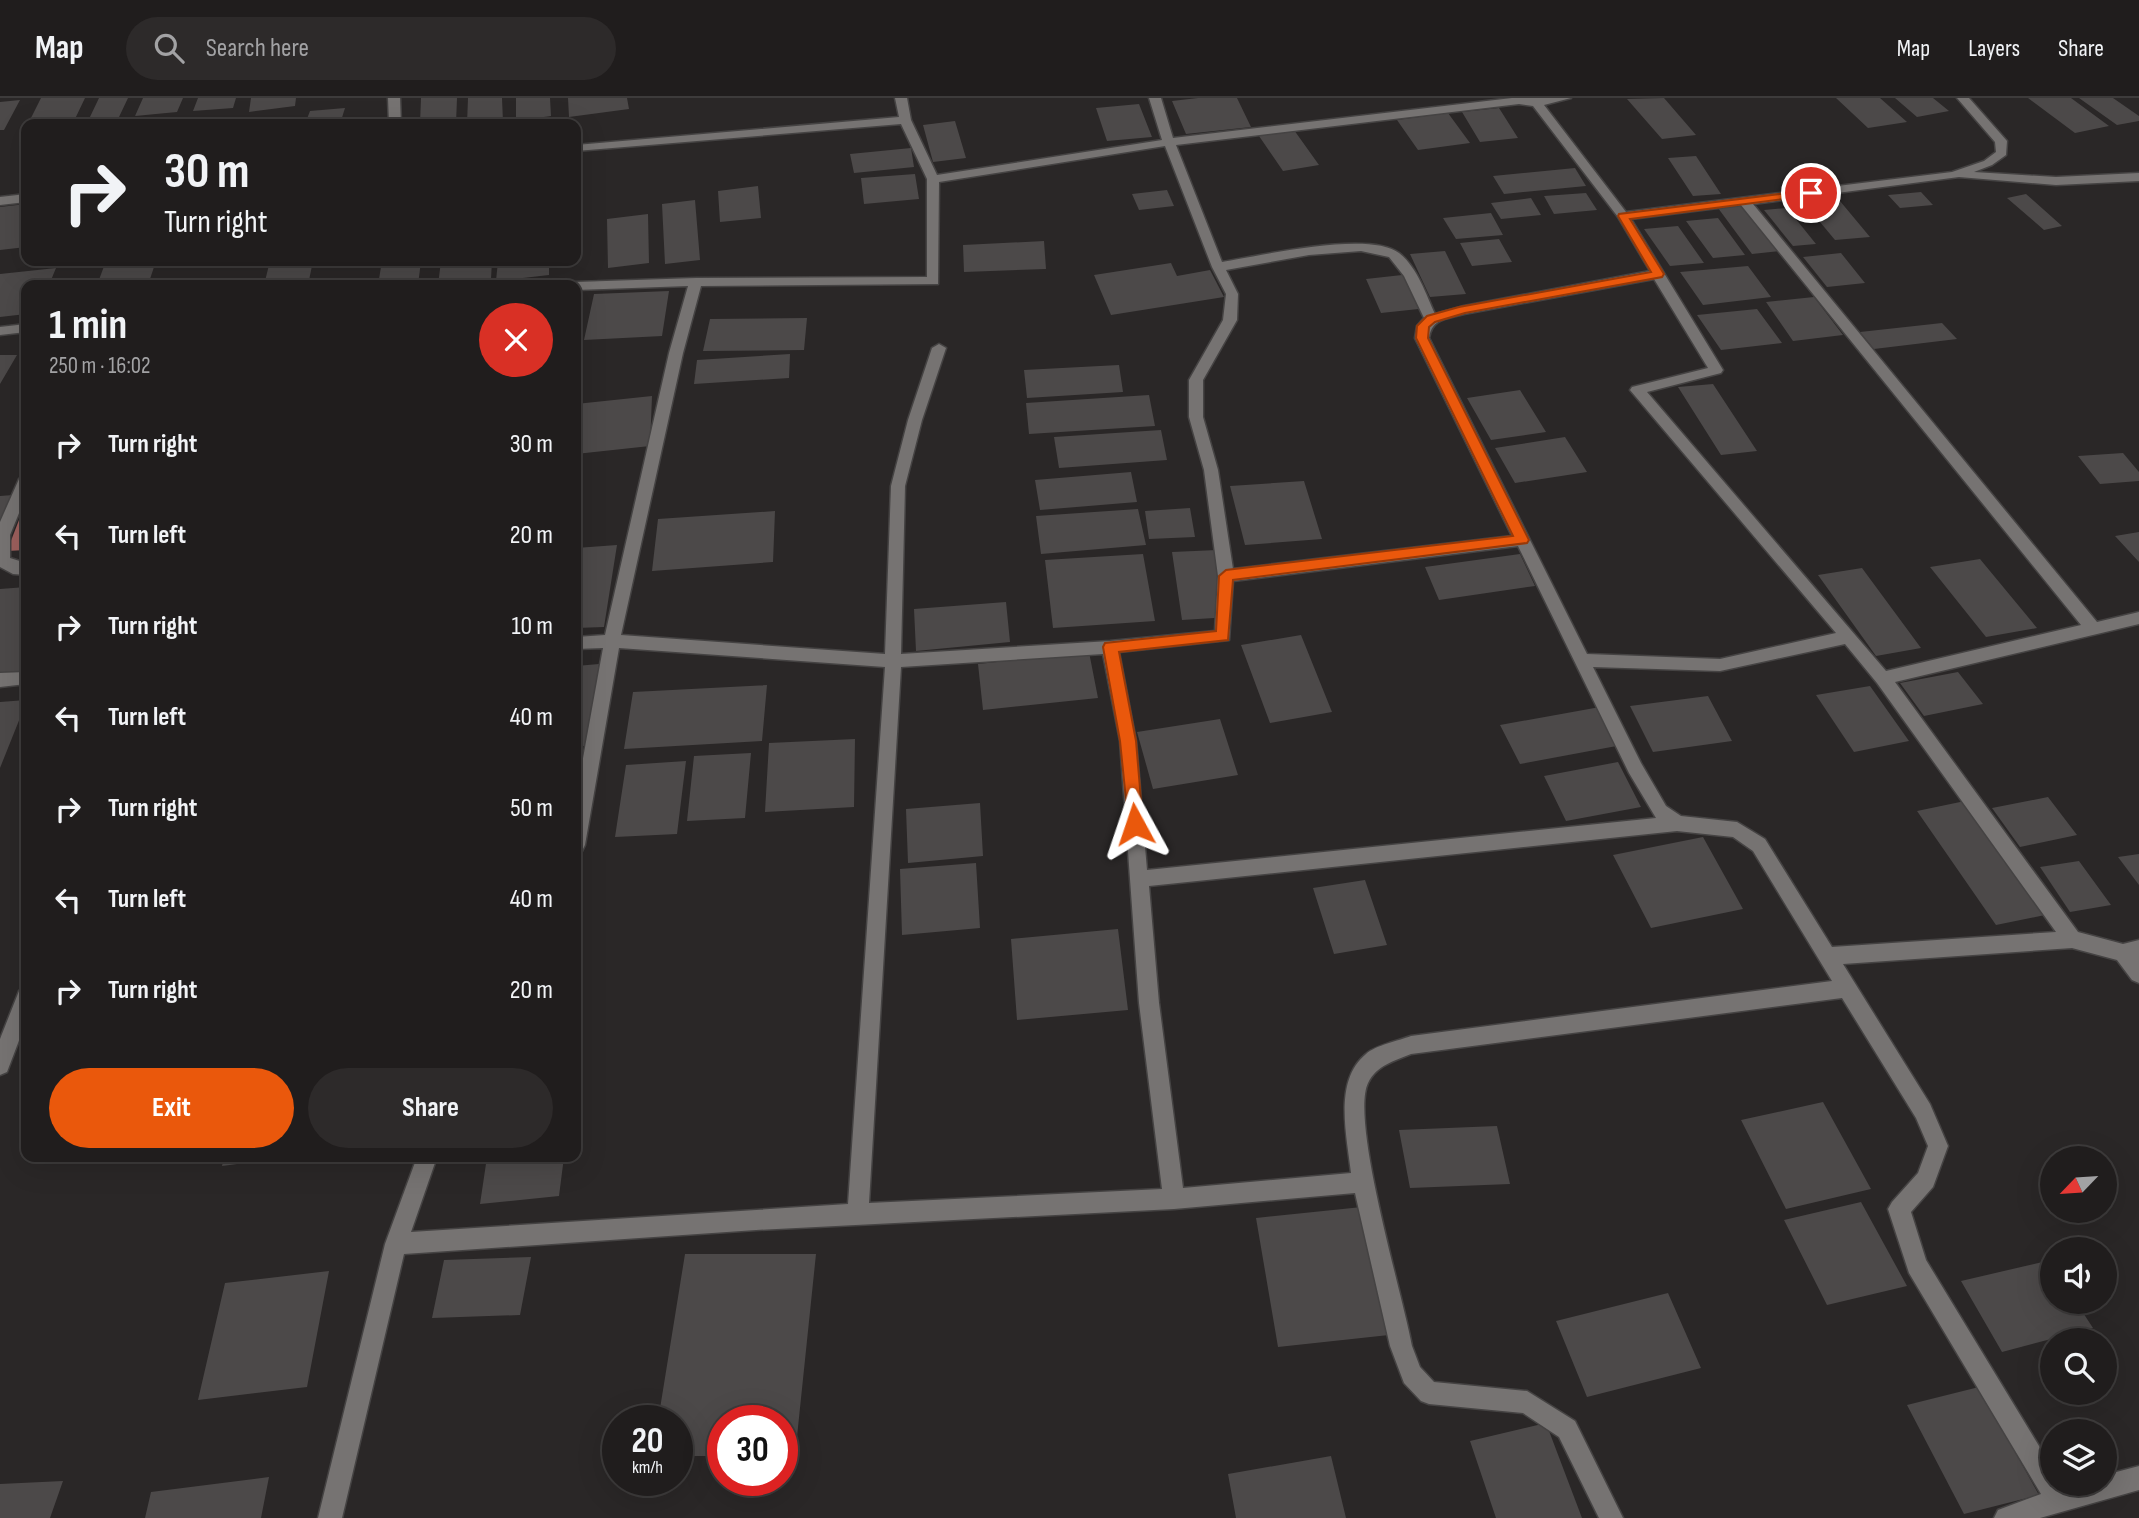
<!DOCTYPE html>
<html lang="en">
<head>
<meta charset="utf-8">
<style>
  :root { --surface:#201d1d; --page:#2d2a2a; --text:#f1f3f6; --muted:#a2a2a4; --line:#3d3b3b; --accent:#ea580c }
  body { margin:0; font-family:"Sofia Sans Condensed",sans-serif; background:var(--page); color:var(--text); height:100vh; display:flex; flex-direction:column; font-size:26px; white-space:nowrap }
  * { box-sizing:border-box; margin:0 }
  p { font-size:23px; color:var(--muted) }
  .icon { flex:none; width:38px; height:38px; fill:none; stroke:currentColor; stroke-width:2; stroke-linecap:round; stroke-linejoin:round }
  .map { position:relative; flex:1; overflow:hidden }
  .side { position:absolute; left:21px; top:182px; width:560px; height:882px; display:flex; flex-direction:column; background:var(--surface); border-radius:14px; box-shadow:0 7px 28px #0002,0 0 0 2px var(--line) }
  .side>* { flex:none }
  .guide { position:absolute; left:21px; top:21px; width:560px; height:147px; border-radius:14px; box-shadow:0 7px 28px #0002,0 0 0 2px var(--line); background:#201d1d; color:var(--text); overflow:hidden }
  .needle { width:46px; rotate:245deg }
  .buttons { position:absolute; left:2040px; top:1048px; display:grid; gap:14px }
  .buttons a { display:grid; place-items:center; width:77px; height:77px; border-radius:50%; background:var(--surface); box-shadow:0 7px 28px #0002,0 0 0 2px var(--line); font-size:35px }
  .speed { position:absolute; left:602px; top:1307px; display:flex; gap:14px; font-size:35px; font-weight:700; text-align:center }
  .speed>* { display:grid; place-content:center; width:91px; height:91px; border-radius:50%; background:var(--surface); box-shadow:0 7px 28px #0002,0 0 0 2px var(--line); line-height:1 }
  .speed small { font-size:18px; font-weight:400 }
  .speed .limit { border:10px solid #d22; background:#fff; color:#111 }
  .pin { position:absolute; display:grid; place-items:center; width:60px; height:60px; color:#fff; margin:-30px; border:4px solid #fff; border-radius:50%; box-shadow:0 2px 7px #0007 }
  .me { position:absolute; width:77px; margin:-38px; rotate:355deg; stroke-linejoin:round; filter:drop-shadow(0 0 5px #0008) }
  .turn { display:flex; align-items:center; gap:24px; height:147px; padding:0 28px; font-size:32px }
  .turn .icon { width:91px; height:91px; stroke-width:2.5 }
  .turn b { display:block; font-size:49px; line-height:60px }
  .round { display:grid; place-items:center; flex:none; width:74px; height:74px; border-radius:37px; background:var(--page) }
  .headline { display:flex; align-items:center; justify-content:space-between; height:119px; padding:0 28px }
  h1 { font-size:42px; font-weight:700; line-height:52px }
  .action { display:flex; gap:14px; margin-top:auto; padding:14px 28px }
  .action a { flex:1; height:80px; border-radius:42px; background:var(--accent); color:#fff; font-size:28px; font-weight:700; line-height:80px; text-align:center }
  .action a+a { background:var(--page); color:var(--text) }
  ul { padding:0; list-style:none }
  li { display:flex; align-items:center; gap:21px; height:91px; padding:0 28px }
  li div { flex:1 }
  li b { display:block; font-size:26px }
  li em { font-style:normal }
  header { display:flex; align-items:center; gap:42px; box-sizing:border-box; height:98px; padding:0 35px; background:var(--surface); border-bottom:2px solid var(--line) }
  header strong { font-size:33px }
  nav { display:flex; gap:38px; margin-inline-start:auto; font-size:24px }
  .search { width:490px; height:63px; background:var(--page); display:flex; align-items:center; gap:18px; box-sizing:border-box; padding:0 24px; border-radius:38px; color:var(--muted); font-size:26px }
  .map>svg:first-child { display:block }
  .water { fill:#9d605d }
  .building { fill:#4c4949 }
  .lines { fill:none; stroke-linecap:round; stroke-linejoin:round }
  .minor-casing { stroke:#454343; stroke-width:3 }
  .minor { fill:#767372; fill-rule:evenodd }
  .route { fill:#ea580c; stroke:#983908; stroke-width:2 }
</style>
</head>
<body>
<header>
<strong>Map</strong>
<div class="search"><svg class="icon" aria-label="search" viewBox="0 0 24 24"><circle cx="10" cy="10" r="6"/><path d="M15 15l6 6"/></svg>Search here</div>
<nav><a>Map</a><a>Layers</a><a>Share</a></nav>
</header>
<div class="map">
<svg width="2139" height="1420" viewBox="0 0 2139 1420">
  <rect width="100%" height="100%" fill="#2a2727"/>
  <path class="water" d="M26,404V452L7,453Z"/>
  <path class="building" d="M41,0H85L74,23L28,26Z
    M99,0H128L119,19L89,21Z
    M143,0H183L177,14L135,18Z
    M198,0H236L233,10L193,13Z
    M251,0H296L295,8L249,14Z
    M421,0H457L456,26H420Z
    M468,0H502L503,24L467,26Z
    M516,0H550L551,18L516,23Z
    M568,0H627L629,11L569,19Z
    M1198,0H1237L1251,29L1186,36L1172,3Z
    M1664,0L1696,37L1662,41L1627,1Z
    M1836,0H1880L1907,24L1868,30Z
    M1895,0H1933L1949,13L1917,19Z
    M2028,0H2071L2109,28L2075,35Z
    M2079,0H2113L2139,18V23L2117,27Z
    M20,2L4,32H0V4Z
    M1139,6L1152,39L1107,43L1096,10Z
    M345,10L340,26H305L310,13Z
    M1499,10L1518,40L1480,44L1462,14Z
    M1448,15L1470,45L1418,52L1397,22Z
    M955,23L966,60L933,64L923,27Z
    M1294,32L1319,67L1283,73L1259,38Z
    M911,50L914,69L854,75L850,56Z
    M1696,58L1721,96L1693,98L1668,60Z
    M1575,70L1586,88L1504,96L1493,78Z
    M915,76L919,101L864,106L861,80Z
    M758,88L761,120L720,124L718,93Z
    M1167,92L1174,108L1139,112L1132,96Z
    M1921,94L1933,107L1900,110L1888,97Z
    M1586,95L1597,112L1554,116L1544,98Z
    M2026,96L2062,128L2044,132L2007,100Z
    M1531,100L1541,117L1501,121L1491,105Z
    M695,102L700,162L665,166L662,106Z
    M1840,103L1870,139L1835,142L1805,106Z
    M26,106V149L0,152V109Z
    M1746,107L1781,153L1752,156L1718,110Z
    M1787,110L1816,146L1793,148L1764,112Z
    M1491,115L1503,137L1456,141L1443,120Z
    M648,116L649,165L608,170L607,121Z
    M1718,120L1745,157L1713,160L1686,123Z
    M1678,128L1704,165L1670,168L1644,131Z
    M1499,141L1512,164L1472,168L1460,145Z
    M1044,143L1046,171L964,174L963,147Z
    M1445,153L1466,196L1430,199L1410,156Z
    M1841,155L1865,185L1827,189L1803,159Z
    M106,163H156L148,187H97Z
    M270,163H313L308,187H264Z
    M382,163H421L418,187H378Z
    M441,163H492L491,181L438,187Z
    M498,163H549V177L496,183Z
    M1171,165L1177,178L1210,172L1224,199L1111,217L1094,177Z
    M1748,168L1771,199L1703,207L1680,174Z
    M56,170L49,187H26V216L0,219V176Z
    M1411,176L1428,210L1381,215L1366,181Z
    M669,193L662,238L584,242L594,196Z
    M1814,199L1843,237L1793,243L1766,204Z
    M1757,211L1782,245L1721,252L1697,217Z
    M807,220L804,252L703,253L710,221Z
    M1942,225L1957,241L1874,251L1860,234Z
    M790,256L789,280L694,286L697,262Z
    M0,257H17L0,286Z
    M1119,267L1123,294L1027,300L1024,272Z
    M1713,286L1757,353L1721,357L1678,289Z
    M1520,292L1546,334L1491,342L1467,300Z
    M1149,297L1155,328L1029,336L1026,305Z
    M652,298L650,348L576,356V306Z
    M1161,332L1167,362L1059,370L1054,339Z
    M1565,339L1587,374L1515,385L1495,350Z
    M2123,355L2139,374V383L2100,386L2078,358Z
    M1131,374L1137,404L1040,412L1035,382Z
    M1304,383L1322,441L1245,447L1230,388Z
    M13,397L0,423V398Z
    M1190,410L1195,439L1149,441L1145,413Z
    M1138,411L1146,447L1041,456L1036,418Z
    M775,413L773,464L652,473L658,421Z
    M2139,434V464L2115,438Z
    M617,447L604,529L576,530V450Z
    M1217,452L1230,519L1182,522L1172,454Z
    M1143,456L1155,523L1053,530L1045,462Z
    M1520,456L1535,488L1439,502L1425,469Z
    M1980,461L2037,530L1986,539L1930,469Z
    M1862,470L1921,550L1876,558L1818,477Z
    M26,489V573L0,575V491Z
    M1006,504L1010,544L916,553L914,511Z
    M1301,537L1332,614L1270,625L1241,547Z
    M1089,554L1098,600L983,612L978,566Z
    M599,566L586,648H576V568Z
    M1958,574L1983,606L1924,618L1900,585Z
    M767,587L762,643L624,651L633,594Z
    M1870,588L1909,643L1854,654L1816,597Z
    M1708,598L1732,643L1653,654L1630,608Z
    M26,602V605L0,670V604Z
    M1600,609L1622,647L1520,666L1500,627Z
    M1220,621L1238,677L1153,691L1137,634Z
    M855,641L854,709L765,714L769,645Z
    M751,655L745,720L687,723L694,658Z
    M686,663L677,736L615,739L626,667Z
    M1618,664L1641,709L1566,723L1544,678Z
    M2048,699L2077,737L2020,749L1992,710Z
    M1965,703L2045,817L1996,827L1917,713Z
    M980,705L983,758L908,765L906,711Z
    M1703,739L1743,811L1651,830L1613,757Z
    M2139,756V787L2118,759Z
    M2079,763L2111,807L2070,814L2040,769Z
    M976,765L980,830L902,837L900,771Z
    M1365,782L1387,847L1334,856L1313,790Z
    M1118,831L1128,912L1017,922L1011,841Z
    M1823,1004L1871,1091L1786,1111L1741,1022Z
    M1497,1028L1510,1086L1410,1090L1399,1032Z
    M224,1059H283V1060L222,1068Z
    M487,1059H564L559,1098L480,1106Z
    M1861,1104L1907,1188L1827,1207L1784,1122Z
    M1362,1109L1389,1237L1278,1249L1256,1120Z
    M685,1156H816L795,1358H782V1323H723V1358H677V1323H658Z
    M531,1159L520,1217L432,1220L444,1162Z
    M2051,1162L2053,1204H2076L2093,1230L2002,1254L1961,1183Z
    M329,1173L307,1289L198,1302L225,1185Z
    M1668,1195L1701,1270L1587,1299L1556,1223Z
    M1979,1289L2039,1397L1964,1416L1907,1307Z
    M1546,1325L1582,1420H1496L1470,1343Z
    M1331,1358L1346,1420H1236L1228,1376Z
    M269,1379L261,1420H145L151,1394Z
    M63,1383L50,1420H0V1386Z"/>
  <g class="lines">
    <g class="minor-casing">
      <path id="minor" d="M388,0H400L401,26H389Z
        M895,0H907L911,22L937,77L1162,42L1149,0H1161L1173,40L1512,0H1571L1544,7L1626,114L1952,74L1984,63L1996,54L1995,44L1957,0H1969L2007,43L2006,57L1992,67L1974,74L2056,79L2139,75V83L2056,87L1959,79L1753,106L2097,524L2139,514V526L1895,584L2078,834L2123,846L2139,842V885L2132,882L2117,862L2072,850L1843,866L1930,1006L1948,1048L1933,1089L1911,1114L1926,1162L2053,1371V1386H2062L2063,1389L2105,1386V1377L2139,1368V1392L2040,1420H1994L1998,1412L2041,1396L1909,1175L1888,1111L1892,1104L1918,1075L1928,1048L1916,1020L1842,900L1411,956C1394,963 1377,967 1368,985C1350,1023 1403,1198 1412,1248L1420,1269L1434,1284L1527,1293L1575,1323L1623,1420H1599L1559,1339L1523,1315L1429,1306L1421,1303L1404,1285L1390,1248L1355,1095L1174,1111L756,1132L404,1156L342,1420H318L385,1146L417,1059H437L411,1134L848,1106L885,569L619,550L585,747L582,753L576,755V699L603,550L576,551V539L605,537L669,255L688,188L576,192V187H570L576,184L696,180L927,179V81L901,26L576,53V47L899,19ZM1519,6L1533,8L1618,119L1650,173L1464,208L1435,216C1426,196 1417,169 1399,155C1369,132 1260,158 1222,164L1176,47ZM1165,48L1212,169L1226,196L1223,222L1189,282V319L1204,372L1218,478L1215,533L1110,543L901,556L905,388L922,322L946,250L939,246L932,250L908,322L891,388L885,556L621,537L683,255L701,188L938,186L939,84ZM1741,107L2081,527L1886,573L1647,294L1721,275L1723,272L1631,121ZM1361,153L1389,159L1404,178L1424,220L1417,228L1415,240L1512,438L1233,471L1218,372L1203,319V282L1237,222L1238,196L1226,172L1309,157ZM1654,181L1708,270L1632,289L1630,292L1836,535L1720,561L1587,556L1429,240C1432,220 1447,221 1464,216ZM1518,448L1629,675L1656,720L1147,772L1136,643L1119,554L1229,542L1233,483ZM1845,546L1877,585L2056,834L1832,849L1765,741L1737,724L1681,718L1666,708L1641,665L1593,569L1720,573ZM1103,556L1120,643L1139,905L1162,1091L869,1105L901,569ZM1677,733L1733,739L1753,753L1832,883L1411,938C1398,943 1376,947 1366,956C1333,983 1347,1038 1351,1075L1183,1090L1159,905L1149,788Z
        M26,96V104L0,107V99Z
        M26,226V234L0,237V229Z
        M26,376V398L10,437V460L26,465V477L13,476L0,469V424L19,381Z
        M26,574V586L0,589V575Z
        M26,890V924L7,974L0,977V941L19,893Z"/>
    </g>
    <use href="#minor" class="minor"/>
  </g>
  <path class="route" d="M1811,92L1815,93V97L1630,121L1664,176L1662,179L1465,215L1435,224L1429,229L1428,240L1529,442L1527,445L1233,482L1228,542L1119,554L1136,643L1143,726L1140,731H1129L1120,643L1103,549L1105,545L1216,533L1219,478L1226,472L1513,438L1416,240L1417,228L1427,218L1459,209L1651,174L1618,118L1619,116Z"/>
</svg>
<div class="buttons">
<a><svg class="needle" viewBox="-14 -14 28 28"><path d="M0-13l5 13h-10z" fill="#e53935"/><path d="M0 13l5-13h-10z" fill="#a2a2a4"/></svg></a>
<a><svg class="icon" aria-label="sound" viewBox="0 0 24 24"><path d="M4 9h4l5-4v14l-5-4H4zM17 9q2 3 0 6"/></svg></a>
<a><svg class="icon" aria-label="search" viewBox="0 0 24 24"><circle cx="10" cy="10" r="6"/><path d="M15 15l6 6"/></svg></a>
<a><svg class="icon" aria-label="layers" viewBox="0 0 24 24"><path d="M12 4l9 5-9 5-9-5zM3 14l9 5 9-5"/></svg></a>
</div>
<div class="speed"><div>20<small>km/h</small></div><div class="limit">30</div></div>
<div class="pin" style="left:1811px;top:95px;background:#d93025"><svg class="icon" aria-label="arrive" viewBox="0 0 24 24"><path d="M6 21V4h12l-3 4 3 4H6"/></svg></div>
<svg class="me" style="left:1135px;top:726px" viewBox="-20 -20 40 40"><path d="M0-17L14 15 0 8-14 15z" fill="#ea580c" stroke="#fff" stroke-width="4"/></svg>
<div class="guide">
<div class="turn"><svg class="icon" aria-label="right" viewBox="0 0 24 24"><path d="M7 20v-9h11M14 6l5 5-5 5"/></svg><div><b>30 m</b>Turn right</div></div>
</div>
<section class="side">
<div class="headline"><div><h1>1 min</h1><p>250 m · 16:02</p></div><a class="round" style="background:#d93025;color:#fff"><svg class="icon" aria-label="close" viewBox="0 0 24 24"><path d="M6 6l12 12M18 6L6 18"/></svg></a></div>
<ul>
<li><svg class="icon" aria-label="right" viewBox="0 0 24 24"><path d="M7 20v-9h11M14 6l5 5-5 5"/></svg><div><b>Turn right</b></div><em>30 m</em></li>
<li><svg class="icon" aria-label="left" viewBox="0 0 24 24"><path d="M17 20v-9H6M10 6l-5 5 5 5"/></svg><div><b>Turn left</b></div><em>20 m</em></li>
<li><svg class="icon" aria-label="right" viewBox="0 0 24 24"><path d="M7 20v-9h11M14 6l5 5-5 5"/></svg><div><b>Turn right</b></div><em>10 m</em></li>
<li><svg class="icon" aria-label="left" viewBox="0 0 24 24"><path d="M17 20v-9H6M10 6l-5 5 5 5"/></svg><div><b>Turn left</b></div><em>40 m</em></li>
<li><svg class="icon" aria-label="right" viewBox="0 0 24 24"><path d="M7 20v-9h11M14 6l5 5-5 5"/></svg><div><b>Turn right</b></div><em>50 m</em></li>
<li><svg class="icon" aria-label="left" viewBox="0 0 24 24"><path d="M17 20v-9H6M10 6l-5 5 5 5"/></svg><div><b>Turn left</b></div><em>40 m</em></li>
<li><svg class="icon" aria-label="right" viewBox="0 0 24 24"><path d="M7 20v-9h11M14 6l5 5-5 5"/></svg><div><b>Turn right</b></div><em>20 m</em></li>
</ul>
<div class="action"><a>Exit</a><a>Share</a></div>
</section>
</div>
</body>
</html>
